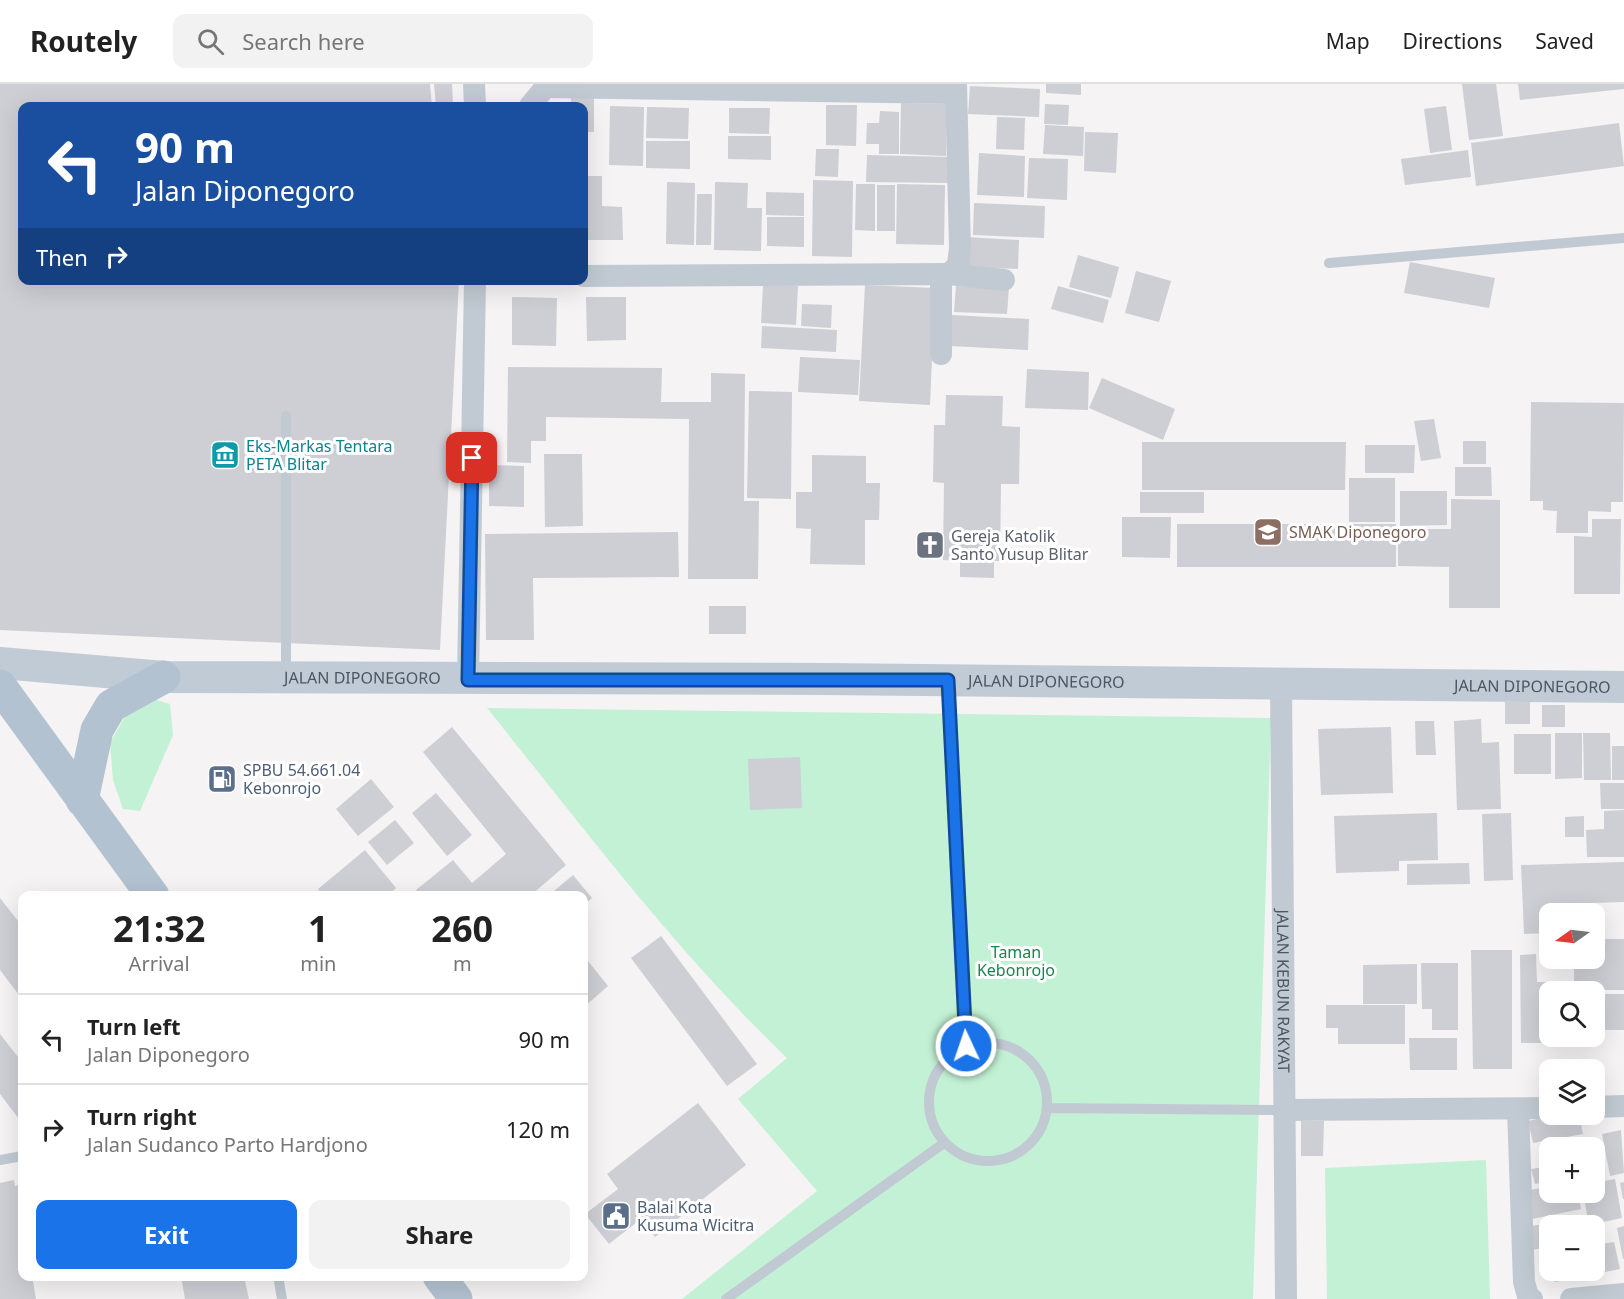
<!DOCTYPE html>
<html lang="en">
<head>
<meta charset="utf-8">
<style>
  :root { --surface:#fff; --page:#f2f2f2; --text:#222; --muted:#767676; --line:#e0e0e0; --accent:#1a73e8 }
  body { margin:0; font-family:"Noto Sans",sans-serif; background:var(--page); color:var(--text); height:100vh; display:flex; flex-direction:column; font-size:22px; white-space:nowrap }
  * { box-sizing:border-box; margin:0 }
  p { font-size:20px; color:var(--muted) }
  .icon { flex:none; width:33px; height:33px; fill:none; stroke:currentColor; stroke-width:2; stroke-linecap:round; stroke-linejoin:round }
  .map { position:relative; flex:1; overflow:hidden }
  .drawer { position:absolute; left:18px; top:807px; width:570px; height:390px; display:flex; flex-direction:column; background:var(--surface); border-radius:12px; box-shadow:0 6px 24px #0002 }
  .drawer>* { flex:none }
  .top-card { position:absolute; left:18px; top:18px; width:570px; height:183px; border-radius:12px; box-shadow:0 6px 24px #0002; background:#1a4fa0; color:#fff; overflow:hidden }
  .needle { width:39px; rotate:256deg }
  .controls { position:absolute; left:1539px; top:819px; display:grid; gap:12px }
  .controls a { display:grid; place-items:center; width:66px; height:66px; border-radius:12px; background:var(--surface); box-shadow:0 6px 24px #0002; font-size:30px }
  .pin { position:absolute; display:grid; place-items:center; width:51px; height:51px; color:#fff; margin:-26px; border-radius:12px; box-shadow:0 3px 9px #0006 }
  .me { position:absolute; width:66px; margin:-33px; rotate:357deg; stroke-linejoin:round; filter:drop-shadow(0 0 4px #0008) }
  .turn { display:flex; align-items:center; gap:21px; height:126px; padding:0 18px; font-size:27px }
  .turn .icon { width:78px; height:78px; stroke-width:2.5 }
  .turn b { display:block; font-size:42px; line-height:51px }
  .then { display:flex; align-items:center; height:57px; padding:0 18px; background:#0003; gap:12px; font-size:22px }
  .eta { display:flex; justify-content:space-evenly; align-items:center; height:102px; text-align:center }
  .eta b { font-size:36px; font-weight:700; line-height:42px }
  .primary-button { display:flex; gap:12px; margin-top:auto; padding:12px 18px }
  .primary-button a { flex:1; height:69px; border-radius:12px; background:var(--accent); color:#fff; font-size:24px; font-weight:700; line-height:69px; text-align:center }
  .primary-button a+a { background:var(--page); color:var(--text) }
  ul { padding:0; list-style:none }
  li { display:flex; align-items:center; gap:18px; height:90px; padding:0 18px; border-top:2px solid var(--line) }
  li div { flex:1 }
  li b { display:block; font-size:22px }
  li em { font-style:normal }
  header { display:flex; align-items:center; gap:36px; box-sizing:border-box; height:84px; padding:0 30px; background:var(--surface); border-bottom:2px solid var(--line) }
  header strong { font-size:28px }
  nav { display:flex; gap:33px; margin-inline-start:auto; font-size:21px }
  .search { width:420px; height:54px; background:var(--page); display:flex; align-items:center; gap:15px; box-sizing:border-box; padding:0 21px; border-radius:12px; color:var(--muted); font-size:22px }
  .map>svg:first-child { display:block }
  .green { fill:#c3f1d5 }
  .building { fill:#cdcfd5 }
  .lines { fill:none; stroke-linecap:round; stroke-linejoin:round }
  .service { stroke:#c1cad2; stroke-width:10 }
  .minor { stroke:#c1cad2; stroke-width:22 }
  .secondary { stroke:#c1cbd6; stroke-width:32 }
  .primary { stroke:#b3c2d1; stroke-width:33 }
  .route-casing { stroke:#114b97; stroke-width:15 }
  .route { stroke:#1a73e8; stroke-width:10 }
  .labels { text-anchor:middle; dominant-baseline:central; stroke-width:6; stroke-linejoin:round; paint-order:stroke }
  .culture-label { font-size:16px; fill:#0d838f; stroke:#fff; text-anchor:start }
  .education-label { font-size:16px; fill:#785e54; stroke:#fff; text-anchor:start }
  .worship-label { font-size:16px; fill:#5b616d; stroke:#fff; text-anchor:start }
  .street-label { font-size:16px; fill:#4a5661; stroke:#fff }
  .service-label { font-size:16px; fill:#4e5e75; stroke:#fff; text-anchor:start }
  .park-label { font-size:16px; fill:#17864f; stroke:#fff }
</style>
</head>
<body>
<header>
<strong>Routely</strong>
<div class="search"><svg class="icon" aria-label="search" viewBox="0 0 24 24"><circle cx="10" cy="10" r="6"/><path d="M15 15l6 6"/></svg>Search here</div>
<nav><a>Map</a><a>Directions</a><a>Saved</a></nav>
</header>
<div class="map">
<svg width="1624" height="1215" viewBox="0 0 1624 1215">
  <rect width="100%" height="100%" fill="#f5f3f3"/>
  <path class="green" d="M149,614L170,620L173,651L140,727L123,725L113,696L110,659L130,623Z
    M487,624L1271,634L1253,1215H682L817,1107L738,1015L787,974C676,868 583,743 487,624Z
    M1486,1076L1490,1215H1327L1325,1084Z"/>
  <path class="building" d="M0,0H430L432,22H22V196H459L440,566L0,546Z
    M434,0H452L453,22H436Z
    M1046,0H1081V11L1046,9Z
    M1462,0H1496L1503,52L1469,56Z
    M1518,0H1624V5L1520,16Z
    M970,2L1040,5L1039,33L968,30Z
    M571,5H594V48H584V22H571Z
    M901,19L947,20L946,72L900,70Z
    M1045,20L1069,21L1068,41L1044,40Z
    M826,21H857L856,62L826,61Z
    M610,22L644,23L643,82L609,81Z
    M1446,22L1452,66L1430,69L1424,25Z
    M647,23L689,24L688,55L646,54Z
    M729,24H770L769,50L729,49Z
    M880,27L899,28V70H879V60H866L867,39H879Z
    M997,33L1025,34L1024,66L996,65Z
    M1619,39L1624,82L1476,102L1471,59Z
    M1045,41L1084,43L1083,72L1043,70Z
    M1085,48L1118,49L1116,89L1084,87Z
    M728,52H771V76L728,75Z
    M646,57H690V85L646,84Z
    M816,65H839L838,93L815,92Z
    M1468,66L1471,93L1405,101L1401,75Z
    M979,69L1025,72L1024,113L977,111Z
    M867,71L951,73L950,99L866,98Z
    M1029,74L1068,75L1067,116L1027,114Z
    M584,92H602V122L622,123L623,156H584Z
    M813,96L853,97L852,173L812,172Z
    M667,98L695,99L694,161L666,160Z
    M715,98L748,99L747,124H762L761,167L714,166Z
    M856,100H875V147L855,146Z
    M897,100L945,101L944,161L896,160Z
    M877,101H895V147H877Z
    M766,108L804,109V132L766,131Z
    M697,110H712L711,161H696Z
    M974,119L1045,122L1044,154L973,151Z
    M767,133H804V163L767,162Z
    M966,153L1019,156L1018,185L964,183Z
    M1078,171L1119,183L1111,214L1069,203Z
    M1410,178L1495,194L1489,224L1404,209Z
    M1136,187L1171,197L1159,238L1125,229Z
    M763,201L798,202L796,241L761,239Z
    M865,201L935,204L930,321L859,317Z
    M956,202L1009,204L1007,230L954,228Z
    M1058,202L1109,216L1103,239L1051,225Z
    M512,213L557,214L556,262L512,261Z
    M586,213H626V256L587,257Z
    M802,220L832,221L831,244L801,242Z
    M952,231L1029,235L1028,266L950,262Z
    M762,242L837,246L836,268L761,264Z
    M800,273L860,276L858,311L798,308Z
    M508,283L662,284L661,318H711V289L745,290L744,417H759L758,495H688L689,335L546,333V357H531V379L507,378Z
    M1027,285L1089,288L1088,326L1025,324Z
    M1102,294L1175,325L1163,356L1089,324Z
    M749,307L792,308L791,415L747,414Z
    M946,311L1003,312L1002,342L1020,343L1019,400H1001L1000,477H994V494L960,493V477L943,476L944,399L933,398L934,341H945Z
    M1531,318L1624,319L1623,418H1611V428L1588,427V449H1556L1557,427L1543,426V417H1530Z
    M1434,335L1441,374L1421,377L1414,337Z
    M1463,357H1486V380H1463Z
    M1142,358H1346L1345,406H1142Z
    M1365,361H1415L1414,389H1365Z
    M544,370H582L583,442L545,443Z
    M812,371L866,372V399H880L879,436H865V481L810,480L811,445L796,444V408H812Z
    M489,381L524,382V423L489,422Z
    M1455,383H1491L1492,412H1455Z
    M1349,394H1395V438H1349Z
    M1400,407H1447V441L1400,442Z
    M1140,408H1204V429H1140Z
    M1451,415L1500,416V524H1449V483L1398,482V445H1451Z
    M1122,433H1171L1170,474L1122,473Z
    M1592,435H1621L1620,510H1574V452L1592,453Z
    M1177,440H1396V483H1177Z
    M678,448L679,493L533,494L534,556H486L485,450Z
    M709,522H746V550H709Z
    M1505,618H1530V640H1505Z
    M1542,621H1565V643H1542Z
    M1481,635L1482,659L1499,658L1501,725L1457,726L1454,637Z
    M1415,637H1434L1436,671H1416Z
    M452,643L566,781L530,812H420L416,806L453,776L472,799L506,770L423,668Z
    M1391,643L1393,709L1321,711L1318,645Z
    M1555,649H1582V694L1555,695Z
    M1583,649H1610L1611,696H1584Z
    M1514,650H1551V690H1514Z
    M1612,662H1624V696H1612Z
    M800,673L802,724L750,726L748,675Z
    M371,695L394,723L358,752L336,725Z
    M1600,699H1624V725H1601Z
    M436,709L472,751L447,772L412,729Z
    M1624,726V773H1587L1586,746L1604,745V727Z
    M1437,729L1438,776L1399,777V787L1336,789L1334,732Z
    M1511,729L1513,796L1484,797L1482,730Z
    M1584,732V753H1565V733Z
    M395,736L414,759L387,781L368,758Z
    M365,766L396,804L387,812H323L318,805Z
    M1624,778V818L1562,820L1563,830H1550V849L1524,850L1521,781Z
    M1469,779L1470,800L1407,801V780Z
    M573,791L592,814L584,821V812H548Z
    M0,814L22,842V915L0,886Z
    M661,852L757,980L727,1002L631,874Z
    M1594,855H1624V906H1574V874H1594Z
    M1471,866H1512V985H1473Z
    M1536,870L1537,898H1552L1550,952H1552V959H1521L1520,871Z
    M584,872L608,902L584,923Z
    M1421,879H1458V946H1432V925H1422Z
    M1417,880V920H1363V881Z
    M1594,910H1624V946H1594Z
    M1326,921H1405V960H1338V944H1326Z
    M0,950L22,978V1039L0,1010Z
    M1409,954H1457V986H1410Z
    M698,1019L746,1081L655,1153L641,1135L609,1160L585,1130L618,1105L607,1090Z
    M1560,1030H1579L1583,1050L1533,1059L1528,1037Z
    M1301,1037H1324L1323,1072H1301Z
    M1621,1046L1624,1089L1610,1092L1602,1050Z
    M1550,1064V1079H1548L1546,1065Z
    M1550,1082V1097L1535,1100L1531,1085Z
    M1615,1095L1622,1134L1589,1141L1583,1108H1594V1099Z
    M14,1096L15,1102L22,1100V1122L19,1123L22,1142V1192H32L36,1215H0V1099Z
    M1624,1098V1115H1623L1620,1099Z
    M1550,1102V1108H1578L1581,1125L1532,1135L1526,1107Z
    M1584,1132L1586,1142H1550V1163L1531,1166L1527,1143Z
    M1624,1142V1175H1623L1617,1144Z
    M1614,1158L1620,1185L1555,1198L1553,1186H1594V1161Z
    M181,1192H264V1194L245,1197L249,1215H185Z"/>
  <g class="lines">
    <path class="service" d="M1329,179L1624,154
      M286,590V332
      M948,599L966,962
      M929 1018a59 59 0 1 1 118 0a59 59 0 1 1-118 0Z
      M1048,1024L1283,1026
      M0,1076L22,1072
      M278,1192L282,1215
      M726,1215L944,1059"/>
    <g class="minor">
      <path d="M474,0L475,22"/>
      <path d="M545,3L956,9"/>
      <path d="M530,22L548,0"/>
      <path d="M949,190L958,181L960,164L956,0"/>
      <path d="M584,192L949,190L1004,196"/>
      <path d="M941,270V190"/>
      <path d="M468,596L475,196"/>
      <path id="s1" d="M1281,598L1286,1215"/>
      <path d="M1594,1023L1624,1022"/>
      <path d="M1518,1025L1524,1198L1528,1212L1532,1215"/>
      <path d="M1283,1026L1550,1024"/>
      <path d="M1571,1215L1624,1210"/>
    </g>
    <path class="secondary" id="s2" d="M0,579L164,593L824,595L1624,603"/>
    <path class="primary" d="M0,602L153,812
      M82,716L97,646L111,622L164,593
      M439,1192L456,1215"/>
  </g>
  <g class="lines">
    <g class="route-casing">
      <path id="route" d="M472,374L468,596H948L966,962"/>
    </g>
    <use href="#route" class="route"/>
  </g>
  <defs>
    <g id="museum-square" transform="scale(1.5)"><rect x="-9" y="-9" width="18" height="18" rx="4" fill="#0f9aa8" stroke="#fff"/><path d="M0-6L6-3V-2H-6V-3ZM-5-1h2V3h-2ZM-1-1h2V3h-2ZM3-1h2V3H3ZM-6 4H6V6H-6Z" fill="#fff"/></g>
    <g id="school-square" transform="scale(1.5)"><rect x="-9" y="-9" width="18" height="18" rx="4" fill="#8d6e63" stroke="#fff"/><path d="M0-5L7-2L0 1L-7-2ZM-4 1L0 2.5L4 1V4Q0 6-4 4Z" fill="#fff"/></g>
    <g id="church-square" transform="scale(1.5)"><rect x="-9" y="-9" width="18" height="18" rx="4" fill="#6b7280" stroke="#fff"/><path d="M-1.2-6h2.4v3.5h3.3v2.4h-3.3V6h-2.4V-.1h-3.3v-2.4h3.3Z" fill="#fff"/></g>
    <g id="fuel-square" transform="scale(1.5)"><rect x="-9" y="-9" width="18" height="18" rx="4" fill="#5c6f8a" stroke="#fff"/><path d="M-5.5-6h7V0h2V4h1.3V-2.5L3-4.5l.8-.8L6-3V5H2.5V1h-1V6h-7ZM-4.2-4.7v3.2H.2V-4.7Z" fill="#fff"/></g>
    <g id="civic-square" transform="scale(1.5)"><rect x="-9" y="-9" width="18" height="18" rx="4" fill="#5c6f8a" stroke="#fff"/><path d="M-.6-6.5H3V-4.5H.6V-3L4-1V1h2V6H-6V1h2V-1L-.6-3ZM-1.2 2.5V6h2.4V2.5Z" fill="#fff"/></g>
  </defs>
  <g fill-rule="evenodd">
    <use href="#museum-square" x="225" y="371"/>
    <use href="#school-square" x="1268" y="448"/>
    <use href="#church-square" x="930" y="461"/>
    <use href="#fuel-square" x="222" y="695"/>
    <use href="#civic-square" x="616" y="1132"/>
  </g>
  <g class="labels">
    <g class="culture-label">
      <text x="246" y="362">Eks-Markas Tentara<tspan x="246" dy="18">PETA Blitar</tspan></text>
    </g>
    <g class="education-label">
      <text x="1289" y="448">SMAK Diponegoro</text>
    </g>
    <g class="worship-label">
      <text x="951" y="452">Gereja Katolik<tspan x="951" dy="18">Santo Yusup Blitar</tspan></text>
    </g>
    <g class="street-label">
      <text stroke="none"><textPath href="#s2" startOffset="363">JALAN DIPONEGORO</textPath></text>
      <text stroke="none"><textPath href="#s2" startOffset="1047">JALAN DIPONEGORO</textPath></text>
      <text stroke="none"><textPath href="#s2" startOffset="1533">JALAN DIPONEGORO</textPath></text>
      <text stroke="none"><textPath href="#s1" startOffset="309">JALAN KEBUN RAKYAT</textPath></text>
    </g>
    <g class="service-label">
      <text x="243" y="686">SPBU 54.661.04<tspan x="243" dy="18">Kebonrojo</tspan></text>
      <text x="637" y="1123">Balai Kota<tspan x="637" dy="18">Kusuma Wicitra</tspan></text>
    </g>
    <g class="park-label">
      <text x="1016" y="868">Taman<tspan x="1016" dy="18">Kebonrojo</tspan></text>
    </g>
  </g>
</svg>
<div class="controls">
<a><svg class="needle" viewBox="-14 -14 28 28"><path d="M0-13l5 13h-10z" fill="#e53935"/><path d="M0 13l5-13h-10z" fill="#767676"/></svg></a>
<a><svg class="icon" aria-label="search" viewBox="0 0 24 24"><circle cx="10" cy="10" r="6"/><path d="M15 15l6 6"/></svg></a>
<a><svg class="icon" aria-label="layers" viewBox="0 0 24 24"><path d="M12 4l9 5-9 5-9-5zM3 14l9 5 9-5"/></svg></a>
<a>+</a>
<a>−</a>
</div>
<div class="pin" style="left:472px;top:374px;background:#d93025"><svg class="icon" aria-label="arrive" viewBox="0 0 24 24"><path d="M6 21V4h12l-3 4 3 4H6"/></svg></div>
<svg class="me" style="left:966px;top:962px" viewBox="-20 -20 40 40"><circle r="17" fill="#1a73e8" stroke="#fff" stroke-width="3"/><path d="M0-11L8 9 0 5-8 9z" fill="#fff"/></svg>
<div class="top-card">
<div class="turn"><svg class="icon" aria-label="left" viewBox="0 0 24 24"><path d="M17 20v-9H6M10 6l-5 5 5 5"/></svg><div><b>90 m</b>Jalan Diponegoro</div></div>
<div class="then">Then<svg class="icon" aria-label="right" viewBox="0 0 24 24"><path d="M7 20v-9h11M14 6l5 5-5 5"/></svg></div>
</div>
<section class="drawer">
<div class="eta">
<div><b>21:32</b><p>Arrival</p></div>
<div><b>1</b><p>min</p></div>
<div><b>260</b><p>m</p></div>
</div>
<ul>
<li><svg class="icon" aria-label="left" viewBox="0 0 24 24"><path d="M17 20v-9H6M10 6l-5 5 5 5"/></svg><div><b>Turn left</b><p>Jalan Diponegoro</p></div><em>90 m</em></li>
<li><svg class="icon" aria-label="right" viewBox="0 0 24 24"><path d="M7 20v-9h11M14 6l5 5-5 5"/></svg><div><b>Turn right</b><p>Jalan Sudanco Parto Hardjono</p></div><em>120 m</em></li>
</ul>
<div class="primary-button"><a>Exit</a><a>Share</a></div>
</section>
</div>
</body>
</html>
